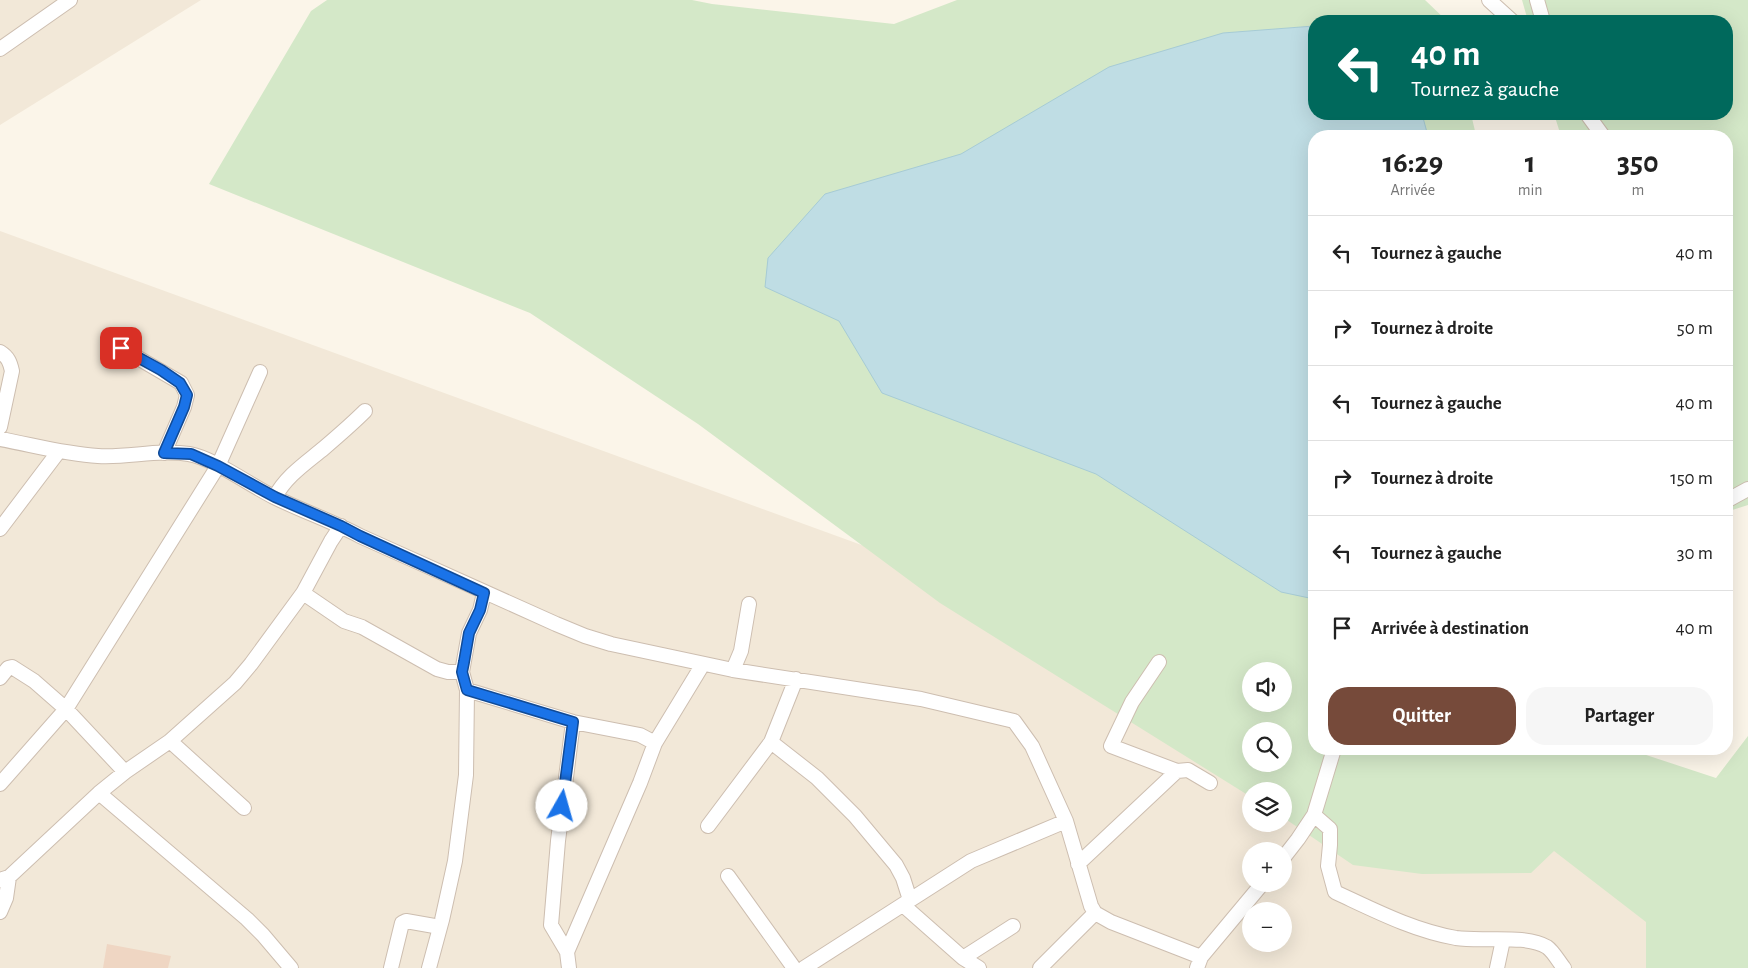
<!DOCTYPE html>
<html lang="fr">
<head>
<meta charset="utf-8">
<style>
  :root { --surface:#fff; --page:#f6f6f6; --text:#222; --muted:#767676; --line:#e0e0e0; --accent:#764a3a }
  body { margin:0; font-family:"Alegreya Sans",sans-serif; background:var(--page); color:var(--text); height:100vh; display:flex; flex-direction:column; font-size:19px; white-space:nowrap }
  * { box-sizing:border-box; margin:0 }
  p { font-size:16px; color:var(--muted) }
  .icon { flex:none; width:28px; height:28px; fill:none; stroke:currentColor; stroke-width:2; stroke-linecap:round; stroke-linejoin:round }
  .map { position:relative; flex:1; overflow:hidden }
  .sheet { position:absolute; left:1308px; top:130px; width:425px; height:625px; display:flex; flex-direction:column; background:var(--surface); border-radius:20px; box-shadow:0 5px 20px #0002 }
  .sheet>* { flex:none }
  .top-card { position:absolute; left:1308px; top:15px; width:425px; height:105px; border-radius:20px; box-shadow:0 5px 20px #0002; background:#00695c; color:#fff; overflow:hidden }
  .buttons { position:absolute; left:1242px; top:662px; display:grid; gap:10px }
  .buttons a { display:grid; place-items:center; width:50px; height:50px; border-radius:50%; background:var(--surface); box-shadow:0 5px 20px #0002; font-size:25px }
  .pin { position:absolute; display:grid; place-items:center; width:42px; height:42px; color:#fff; margin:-21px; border-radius:10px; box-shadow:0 2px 8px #0006 }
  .me { position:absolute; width:55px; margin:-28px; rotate:7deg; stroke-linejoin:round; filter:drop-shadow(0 0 4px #0008) }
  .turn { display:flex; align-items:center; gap:18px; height:105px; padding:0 20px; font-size:22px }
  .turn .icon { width:65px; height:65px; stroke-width:2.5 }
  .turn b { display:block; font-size:35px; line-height:42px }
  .eta { display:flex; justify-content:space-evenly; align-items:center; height:85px; text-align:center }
  .eta b { font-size:30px; font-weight:700; line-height:35px }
  .primary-button { display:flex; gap:10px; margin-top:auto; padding:10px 20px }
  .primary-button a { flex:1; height:58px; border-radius:20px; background:var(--accent); color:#fff; font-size:20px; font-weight:700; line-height:58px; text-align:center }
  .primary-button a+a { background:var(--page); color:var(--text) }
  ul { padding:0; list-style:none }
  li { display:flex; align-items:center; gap:15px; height:75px; padding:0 20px; border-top:1px solid var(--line) }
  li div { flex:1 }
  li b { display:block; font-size:19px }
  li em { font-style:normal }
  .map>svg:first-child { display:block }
  .residential { fill:#f2e8d8; fill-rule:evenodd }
  .green { fill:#d4e8c8; fill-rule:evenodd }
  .water { fill:#bfdde4; stroke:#a6cbd5 }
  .building { fill:#efd6c3 }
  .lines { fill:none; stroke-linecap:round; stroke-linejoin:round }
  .minor-casing { stroke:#cdbeb0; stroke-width:16 }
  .minor { stroke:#fff; stroke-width:14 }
  .route-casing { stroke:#114b97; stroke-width:12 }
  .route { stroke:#1a73e8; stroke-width:9 }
</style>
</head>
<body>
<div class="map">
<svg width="1748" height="968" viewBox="0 0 1748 968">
  <rect width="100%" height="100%" fill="#fbf5e9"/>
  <path class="residential" d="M0,0H201L0,125Z
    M0,231L1251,687V704H1284L1314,749H1420L1748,968H0ZM1251,731H1284V764H1251ZM1251,791H1284V824H1251ZM1251,851H1284V884H1251ZM1251,911H1284V944H1251Z"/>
  <path class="green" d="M327,0H692L712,4L894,24L957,0H1425L1447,21H1314V114H1471L1475,131L1474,136H1314V749H1628L1716,778L1748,736V968H1646V922L1554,851L1531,873L1422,874L1353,865L1284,818V791H1251V797L940,603L698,424L530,313L209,184L311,11ZM1251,671H1284V704H1251ZM1251,731H1284V764H1251Z
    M1522,0H1748V505L1726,512V136H1561L1554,114H1726V21H1528Z"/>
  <path class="water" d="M1314,26V114H1422L1428,136H1314V599L1281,592L1096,474L882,393L839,321L765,287L768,258L825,194L961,154L1109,67L1223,33Z"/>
  <path class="building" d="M107,944L171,956L168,968H103Z"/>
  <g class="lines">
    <g class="minor-casing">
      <path id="minor" d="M1489,0L1512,21
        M1537,0L1543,21
        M0,49L70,0
        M1587,114L1603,136
        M121,348L181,383L187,395L184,407L164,453
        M0,352C8,357 10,362 12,371L0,427
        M0,439C33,445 64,454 98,456C128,458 159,449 189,454C213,458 250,485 274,497C302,511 332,521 360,536L556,624L585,636L611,644L733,670L921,699L1014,721L1032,746L1066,821L1091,906L1095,913L1111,922L1201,957
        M275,497C286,476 306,463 324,448C338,436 352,424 365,411
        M1726,501L1748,489
        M0,529L59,451
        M303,593L344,621L362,627L437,669L448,672H462
        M1159,662L1132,702L1111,746L1177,771L1188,770L1210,783
        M733,670L741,651L749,604
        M0,678L8,668L12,667L34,681L66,709L125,772
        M467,690L573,722L640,735L655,743L640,783L567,952
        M170,741L244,808
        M771,742L817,778L855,816L896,865L903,878L910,900
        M655,743L703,664
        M0,784L66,709L218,466L260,372
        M99,793L247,919L263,935L291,968
        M1314,815L1330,829V845L1328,866L1335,892C1374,910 1412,930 1456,938C1482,942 1526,934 1547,947C1553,951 1559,962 1564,968
        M708,826L771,742L796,679
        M1284,857L1298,839L1314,815L1334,749
        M1078,864L1177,771
        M728,876L794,968
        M0,880L9,877L99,793L125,772L170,741L235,683L251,664L303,593L331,541L341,526
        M903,905L963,958L979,968
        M0,912L6,898L9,877
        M963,958L1013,926
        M391,968L402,923L406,921L440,927
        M429,968L442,920L455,861L466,775L467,690L462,672L469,633L480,610L484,593
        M569,968L567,952L551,925L558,841L573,722
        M804,968L971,861L1066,821
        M1040,968L1095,913
        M1197,968L1201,957L1262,884
        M1497,968L1503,940"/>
    </g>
    <use href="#minor" class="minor"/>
  </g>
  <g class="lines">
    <g class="route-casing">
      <path id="route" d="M121,348L161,370L180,383L187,395L184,407L164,453L191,454L218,466L275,497L341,526L360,536L484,593L480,610L469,633L464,662L462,672L467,690L573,722L562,806"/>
    </g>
    <use href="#route" class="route"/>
  </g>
</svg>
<div class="buttons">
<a><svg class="icon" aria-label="sound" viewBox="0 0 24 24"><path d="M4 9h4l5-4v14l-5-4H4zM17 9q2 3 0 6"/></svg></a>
<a><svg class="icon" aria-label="search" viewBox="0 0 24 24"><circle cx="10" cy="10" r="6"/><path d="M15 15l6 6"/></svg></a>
<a><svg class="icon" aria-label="layers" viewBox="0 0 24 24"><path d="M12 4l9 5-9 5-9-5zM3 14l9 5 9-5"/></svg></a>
<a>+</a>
<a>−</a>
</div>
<div class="pin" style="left:121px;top:348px;background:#d93025"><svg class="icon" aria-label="arrive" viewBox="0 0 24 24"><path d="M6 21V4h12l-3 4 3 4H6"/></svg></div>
<svg class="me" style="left:562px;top:806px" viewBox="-20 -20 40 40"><circle r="19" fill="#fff"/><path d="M0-13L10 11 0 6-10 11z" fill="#1a73e8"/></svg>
<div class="top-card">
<div class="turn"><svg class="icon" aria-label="left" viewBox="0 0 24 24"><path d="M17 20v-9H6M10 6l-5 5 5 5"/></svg><div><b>40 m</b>Tournez à gauche</div></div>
</div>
<section class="sheet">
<div class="eta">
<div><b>16:29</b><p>Arrivée</p></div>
<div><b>1</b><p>min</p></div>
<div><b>350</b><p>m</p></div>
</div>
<ul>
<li><svg class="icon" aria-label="left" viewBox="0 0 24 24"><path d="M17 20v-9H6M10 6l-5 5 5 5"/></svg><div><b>Tournez à gauche</b></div><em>40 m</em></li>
<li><svg class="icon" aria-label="right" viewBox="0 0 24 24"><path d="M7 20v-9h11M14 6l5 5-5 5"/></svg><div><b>Tournez à droite</b></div><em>50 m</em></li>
<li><svg class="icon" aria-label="left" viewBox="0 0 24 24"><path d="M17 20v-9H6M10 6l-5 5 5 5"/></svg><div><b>Tournez à gauche</b></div><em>40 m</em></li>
<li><svg class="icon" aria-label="right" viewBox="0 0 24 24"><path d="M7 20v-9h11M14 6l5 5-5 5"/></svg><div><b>Tournez à droite</b></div><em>150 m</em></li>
<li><svg class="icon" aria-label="left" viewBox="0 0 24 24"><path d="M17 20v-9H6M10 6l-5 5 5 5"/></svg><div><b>Tournez à gauche</b></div><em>30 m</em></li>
<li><svg class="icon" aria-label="arrive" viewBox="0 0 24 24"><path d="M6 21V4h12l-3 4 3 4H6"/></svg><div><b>Arrivée à destination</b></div><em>40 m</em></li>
</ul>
<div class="primary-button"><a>Quitter</a><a>Partager</a></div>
</section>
</div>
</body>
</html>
